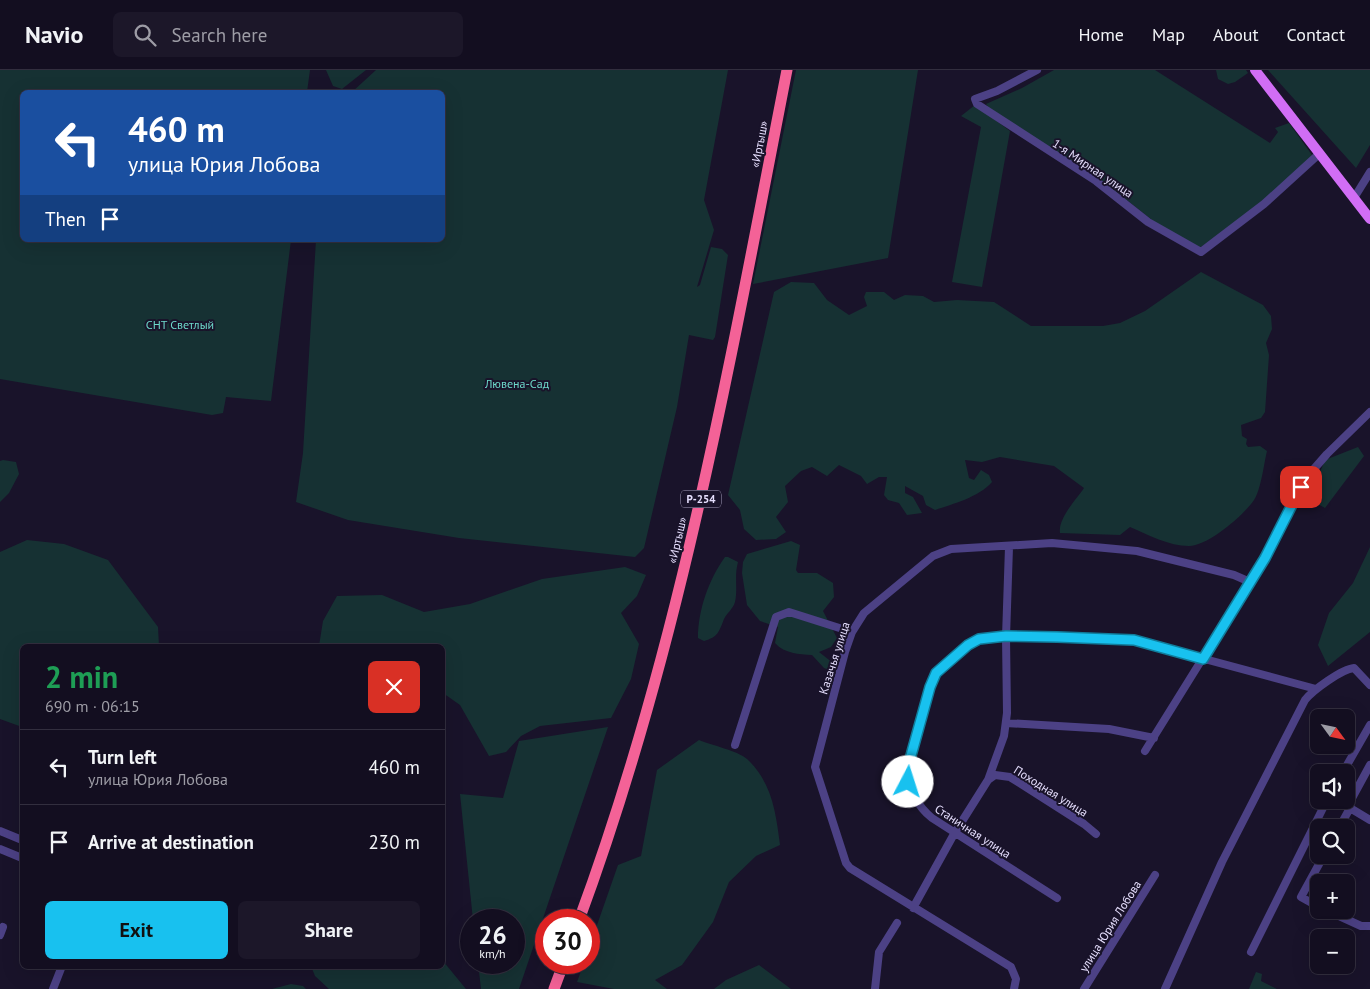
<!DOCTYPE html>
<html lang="en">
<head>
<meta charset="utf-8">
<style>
  :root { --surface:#130e20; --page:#1c1729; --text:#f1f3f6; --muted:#9d9ca5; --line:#322e3e; --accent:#18c1ef }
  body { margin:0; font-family:"PT Sans",sans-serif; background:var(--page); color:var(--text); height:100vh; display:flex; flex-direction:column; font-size:19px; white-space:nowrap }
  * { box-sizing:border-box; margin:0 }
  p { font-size:16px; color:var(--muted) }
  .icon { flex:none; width:28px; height:28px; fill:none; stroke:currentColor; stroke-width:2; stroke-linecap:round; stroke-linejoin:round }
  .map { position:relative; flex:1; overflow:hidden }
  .sheet { position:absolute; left:20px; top:574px; width:425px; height:325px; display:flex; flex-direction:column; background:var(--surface); border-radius:8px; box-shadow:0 5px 20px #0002,0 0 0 1px var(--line) }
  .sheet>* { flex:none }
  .hud { position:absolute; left:20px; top:20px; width:425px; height:152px; border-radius:8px; box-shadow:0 5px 20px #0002,0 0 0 1px var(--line); background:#1a4fa0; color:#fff; overflow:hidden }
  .needle { width:32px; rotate:123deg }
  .buttons { position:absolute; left:1310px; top:639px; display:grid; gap:10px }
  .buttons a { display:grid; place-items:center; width:45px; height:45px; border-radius:8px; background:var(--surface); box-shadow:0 5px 20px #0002,0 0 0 1px var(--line); font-size:25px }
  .speed { position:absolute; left:460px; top:839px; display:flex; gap:10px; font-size:25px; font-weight:700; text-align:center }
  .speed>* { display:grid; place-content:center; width:65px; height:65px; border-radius:50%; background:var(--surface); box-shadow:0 5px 20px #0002,0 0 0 1px var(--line); line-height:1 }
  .speed small { font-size:12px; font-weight:400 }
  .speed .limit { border:8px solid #d22; background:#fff; color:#111 }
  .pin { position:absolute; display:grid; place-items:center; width:42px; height:42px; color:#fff; margin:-21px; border-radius:10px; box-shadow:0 2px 8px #0006 }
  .me { position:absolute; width:55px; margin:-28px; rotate:5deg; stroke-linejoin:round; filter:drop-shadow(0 0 4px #0008) }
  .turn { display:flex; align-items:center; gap:18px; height:105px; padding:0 25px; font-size:22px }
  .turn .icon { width:65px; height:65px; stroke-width:2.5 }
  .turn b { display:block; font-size:35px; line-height:42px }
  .then { display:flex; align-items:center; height:48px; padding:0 25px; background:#0003; gap:10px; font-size:19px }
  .round { display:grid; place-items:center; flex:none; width:52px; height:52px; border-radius:8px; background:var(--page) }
  .overview { display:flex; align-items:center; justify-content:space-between; height:85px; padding:0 25px }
  h1 { font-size:30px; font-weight:700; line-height:38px; color:#1e9e55 }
  .action { display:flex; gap:10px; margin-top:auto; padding:10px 25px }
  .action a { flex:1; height:58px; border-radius:8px; background:var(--accent); color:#111; font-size:20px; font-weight:700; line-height:58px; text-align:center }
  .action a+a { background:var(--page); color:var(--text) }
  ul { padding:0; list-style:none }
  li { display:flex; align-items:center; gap:15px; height:75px; padding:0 25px; border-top:1px solid var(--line) }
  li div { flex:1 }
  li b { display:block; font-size:19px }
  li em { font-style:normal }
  header { display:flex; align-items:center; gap:30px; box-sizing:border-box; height:70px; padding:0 25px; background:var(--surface); border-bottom:1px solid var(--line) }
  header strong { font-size:24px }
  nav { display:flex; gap:28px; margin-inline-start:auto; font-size:18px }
  .search { width:350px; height:45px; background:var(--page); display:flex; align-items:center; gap:12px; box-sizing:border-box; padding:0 18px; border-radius:8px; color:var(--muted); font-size:19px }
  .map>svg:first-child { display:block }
  .green { fill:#163133 }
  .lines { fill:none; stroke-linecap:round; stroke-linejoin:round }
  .minor { stroke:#4c4185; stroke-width:8 }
  .major { stroke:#d16df5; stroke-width:10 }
  .highway { stroke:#f46297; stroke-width:11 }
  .route-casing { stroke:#107d9b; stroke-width:12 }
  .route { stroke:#18c1ef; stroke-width:9 }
  .labels { text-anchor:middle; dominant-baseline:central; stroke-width:4; stroke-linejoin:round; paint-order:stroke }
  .shield { fill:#19132a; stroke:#a8a1be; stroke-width:1 }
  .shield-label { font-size:11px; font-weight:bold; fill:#e5defd }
  .street-label { font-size:12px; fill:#e5defd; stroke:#19132a }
  .park-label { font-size:12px; fill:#6dd9cb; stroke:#19132a }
</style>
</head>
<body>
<header>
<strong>Navio</strong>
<div class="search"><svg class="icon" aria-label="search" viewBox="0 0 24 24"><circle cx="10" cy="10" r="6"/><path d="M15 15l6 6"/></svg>Search here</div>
<nav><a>Home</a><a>Map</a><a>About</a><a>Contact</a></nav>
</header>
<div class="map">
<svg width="1370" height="919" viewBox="0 0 1370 919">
  <rect width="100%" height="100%" fill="#19132a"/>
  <path class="green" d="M0,0H310L307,22H22V170H291L271,331L226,327L223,343L212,345L0,309Z
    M326,0H366L342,19L333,16Z
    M376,0H728L704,130L714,160L697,217L700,215L711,177L722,179L728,185L715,267L713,270L689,265L677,337L644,478L635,487L459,468L348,450L296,432L303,383L316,170H442V22H352Z
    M796,0H918L888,188L753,214Z
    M1054,0H1155L1270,73L1278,62L1275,58L1289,53L1312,85C1300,108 1223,163 1199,178L1157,154L1118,123L989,38L986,34L1022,18Z
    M1216,0H1246L1248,3L1235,12L1228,14L1218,9Z
    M1268,0H1370V75L1356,98Z
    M975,35L1010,61L982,217L952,212L981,57L961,46Z
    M1201,202L1263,235L1271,246L1272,259L1266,273L1269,285L1265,342L1261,348L1241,355L1242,366L1247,369L1246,374L1248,377L1260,376L1267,381C1264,393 1261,420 1254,430C1244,445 1208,476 1189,476C1169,476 1148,465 1130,457L1120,465L1060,463C1058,448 1076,430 1084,418L1054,396L1000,387L982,392L965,390L969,408L974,410L981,400L989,405L992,412C979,427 953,434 935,440L926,435L923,426L905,416V423L913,427L922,443L907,445L899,433L888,430L884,425L887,407H879L867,414L861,406L839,395L827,406L812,397L801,401L785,416L788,432L776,447L786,462L776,469L756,470L744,459L740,440L728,425L774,222L791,212L814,213L827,230L849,245L867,236L864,227L866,222H884L894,230L905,225L923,226L934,232L957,230L994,232L1031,256H1103L1120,253L1145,241Z
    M1358,377L1364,386L1325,438L1314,432L1312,421L1325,390Z
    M3,390L16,392L19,404L9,423L0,432V391Z
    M27,470L64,474L108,490L158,557L159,576H22V657L0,649V482Z
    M791,471L800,475L796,500L798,503H817L833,513L834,527L823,541L837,568L831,577L819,582L833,593L832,599L829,600L824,598L812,585C799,584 785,584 775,573L778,557L760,551L747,535L742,503L743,492L747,484Z
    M1370,477V562L1328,596L1318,575L1329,543L1353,513Z
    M725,487H728L738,492C734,506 738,519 735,532C733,539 727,543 724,549C719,562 718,567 704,571L698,568C698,540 709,509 725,487Z
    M625,497L646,505L637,526L621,543L639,574L631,609L611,648L540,656L521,666L506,682L489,686L460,635L443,623L442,576H319L323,551L337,526L382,525L424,542L470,534L542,509Z
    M608,657L519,919H481L478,893L514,892V850H473L460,724L503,728L519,671Z
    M699,670C711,675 738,681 747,689C772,712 776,743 780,775L756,786L729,812L713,852L682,895L655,910L667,919H614L577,912L584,893L589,892V878L618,795L641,786L657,700Z
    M443,891L466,919H329L315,906L311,896H442Z
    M759,895L791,919H714L726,910Z
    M1256,902L1262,904L1261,911L1277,919H1249Z
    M291,914L303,916L306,919H272Z"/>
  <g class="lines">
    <path class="minor" d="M1037,0L997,21L975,29L977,34L1096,111L1148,152L1201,182L1264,134L1319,84
      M1354,128L1370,102
      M1006,653L1109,659L1154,668
      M735,675L776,547L789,542L852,562
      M1145,681L1265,488L1306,408L1327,384L1370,342
      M1343,702L1370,655
      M988,710L995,705L1010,707L1084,754L1096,764
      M1350,738L1351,730L1370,695
      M1339,758L1350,738L1370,750
      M0,761L22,770
      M0,779L22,788
      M1057,828L932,748C917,736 909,718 907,700L930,617L936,603L968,575L979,569L1006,567H1074L1134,570L1316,619
      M1319,837L1301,827L1324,785
      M913,838L954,764L988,710L1004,666L1007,643L1006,567L1009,477
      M1326,840L1361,856H1370
      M0,865L3,857
      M1251,882L1327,730
      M53,919L62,896
      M875,919L879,882L897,853
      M1014,919L1016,909L1011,897L850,798L846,793L815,697L845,582L852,562L864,543L933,486L951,479L1052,473L1137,481L1234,505L1250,512
      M1084,919L1155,805
      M1165,919L1222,792L1305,630C1313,620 1342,599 1354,598L1370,615"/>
    <path class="major" d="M1255,0L1370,149"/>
    <path class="highway" d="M579,850C681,575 731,286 787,0
      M554,919L564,892"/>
  </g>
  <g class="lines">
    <g class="route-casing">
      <path id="route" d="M908,712L907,700L930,617L936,603L968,575L979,569L1006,566L1057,567L1134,570L1203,589L1265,488L1301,417"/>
    </g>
    <use href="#route" class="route"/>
  </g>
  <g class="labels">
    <rect class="shield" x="681" y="420.5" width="40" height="17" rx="4"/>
    <g class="shield-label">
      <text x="701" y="429">Р-254</text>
    </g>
    <g class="street-label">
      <text transform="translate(759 74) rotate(-79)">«Иртыш»</text>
      <text transform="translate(1093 98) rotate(34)">1-я Мирная улица</text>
      <text transform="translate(677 470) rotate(-77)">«Иртыш»</text>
      <text transform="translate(834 588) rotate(-72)">Казачья улица</text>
      <text transform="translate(1051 721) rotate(32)">Походная улица</text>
      <text transform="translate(973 761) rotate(33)">Станичная улица</text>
      <text transform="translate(1110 856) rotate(-58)">улица Юрия Лобова</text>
    </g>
    <g class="park-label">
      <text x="180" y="254">СНТ Светлый</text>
      <text x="517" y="313">Лювена-Сад</text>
    </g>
  </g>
</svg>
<div class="buttons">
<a><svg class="needle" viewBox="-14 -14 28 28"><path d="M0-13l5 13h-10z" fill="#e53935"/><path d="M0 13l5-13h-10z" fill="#9d9ca5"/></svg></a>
<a><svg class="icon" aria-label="sound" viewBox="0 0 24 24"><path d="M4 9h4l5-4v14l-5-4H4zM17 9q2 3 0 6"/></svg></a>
<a><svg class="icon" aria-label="search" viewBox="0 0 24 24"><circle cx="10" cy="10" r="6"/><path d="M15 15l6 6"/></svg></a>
<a>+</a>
<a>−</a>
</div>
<div class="speed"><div>26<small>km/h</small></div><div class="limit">30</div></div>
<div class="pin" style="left:1301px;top:417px;background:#d93025"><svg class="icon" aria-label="arrive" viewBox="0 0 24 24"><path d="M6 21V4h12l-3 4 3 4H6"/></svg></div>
<svg class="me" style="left:908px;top:712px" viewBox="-20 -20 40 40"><circle r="19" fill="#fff"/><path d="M0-13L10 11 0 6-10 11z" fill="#18c1ef"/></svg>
<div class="hud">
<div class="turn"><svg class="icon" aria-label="left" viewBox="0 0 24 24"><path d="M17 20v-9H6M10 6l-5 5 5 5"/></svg><div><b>460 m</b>улица Юрия Лобова</div></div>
<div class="then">Then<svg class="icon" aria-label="arrive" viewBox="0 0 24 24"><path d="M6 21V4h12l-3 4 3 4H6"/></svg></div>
</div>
<section class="sheet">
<div class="overview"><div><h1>2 min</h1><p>690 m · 06:15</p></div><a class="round" style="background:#d93025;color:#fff"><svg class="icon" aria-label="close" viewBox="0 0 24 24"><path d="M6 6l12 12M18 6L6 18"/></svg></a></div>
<ul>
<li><svg class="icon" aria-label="left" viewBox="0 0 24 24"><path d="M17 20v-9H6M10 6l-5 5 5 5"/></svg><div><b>Turn left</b><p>улица Юрия Лобова</p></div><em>460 m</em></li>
<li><svg class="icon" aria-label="arrive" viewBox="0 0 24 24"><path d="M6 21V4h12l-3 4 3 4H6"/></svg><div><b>Arrive at destination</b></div><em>230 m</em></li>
</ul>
<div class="action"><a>Exit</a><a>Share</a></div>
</section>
</div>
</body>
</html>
